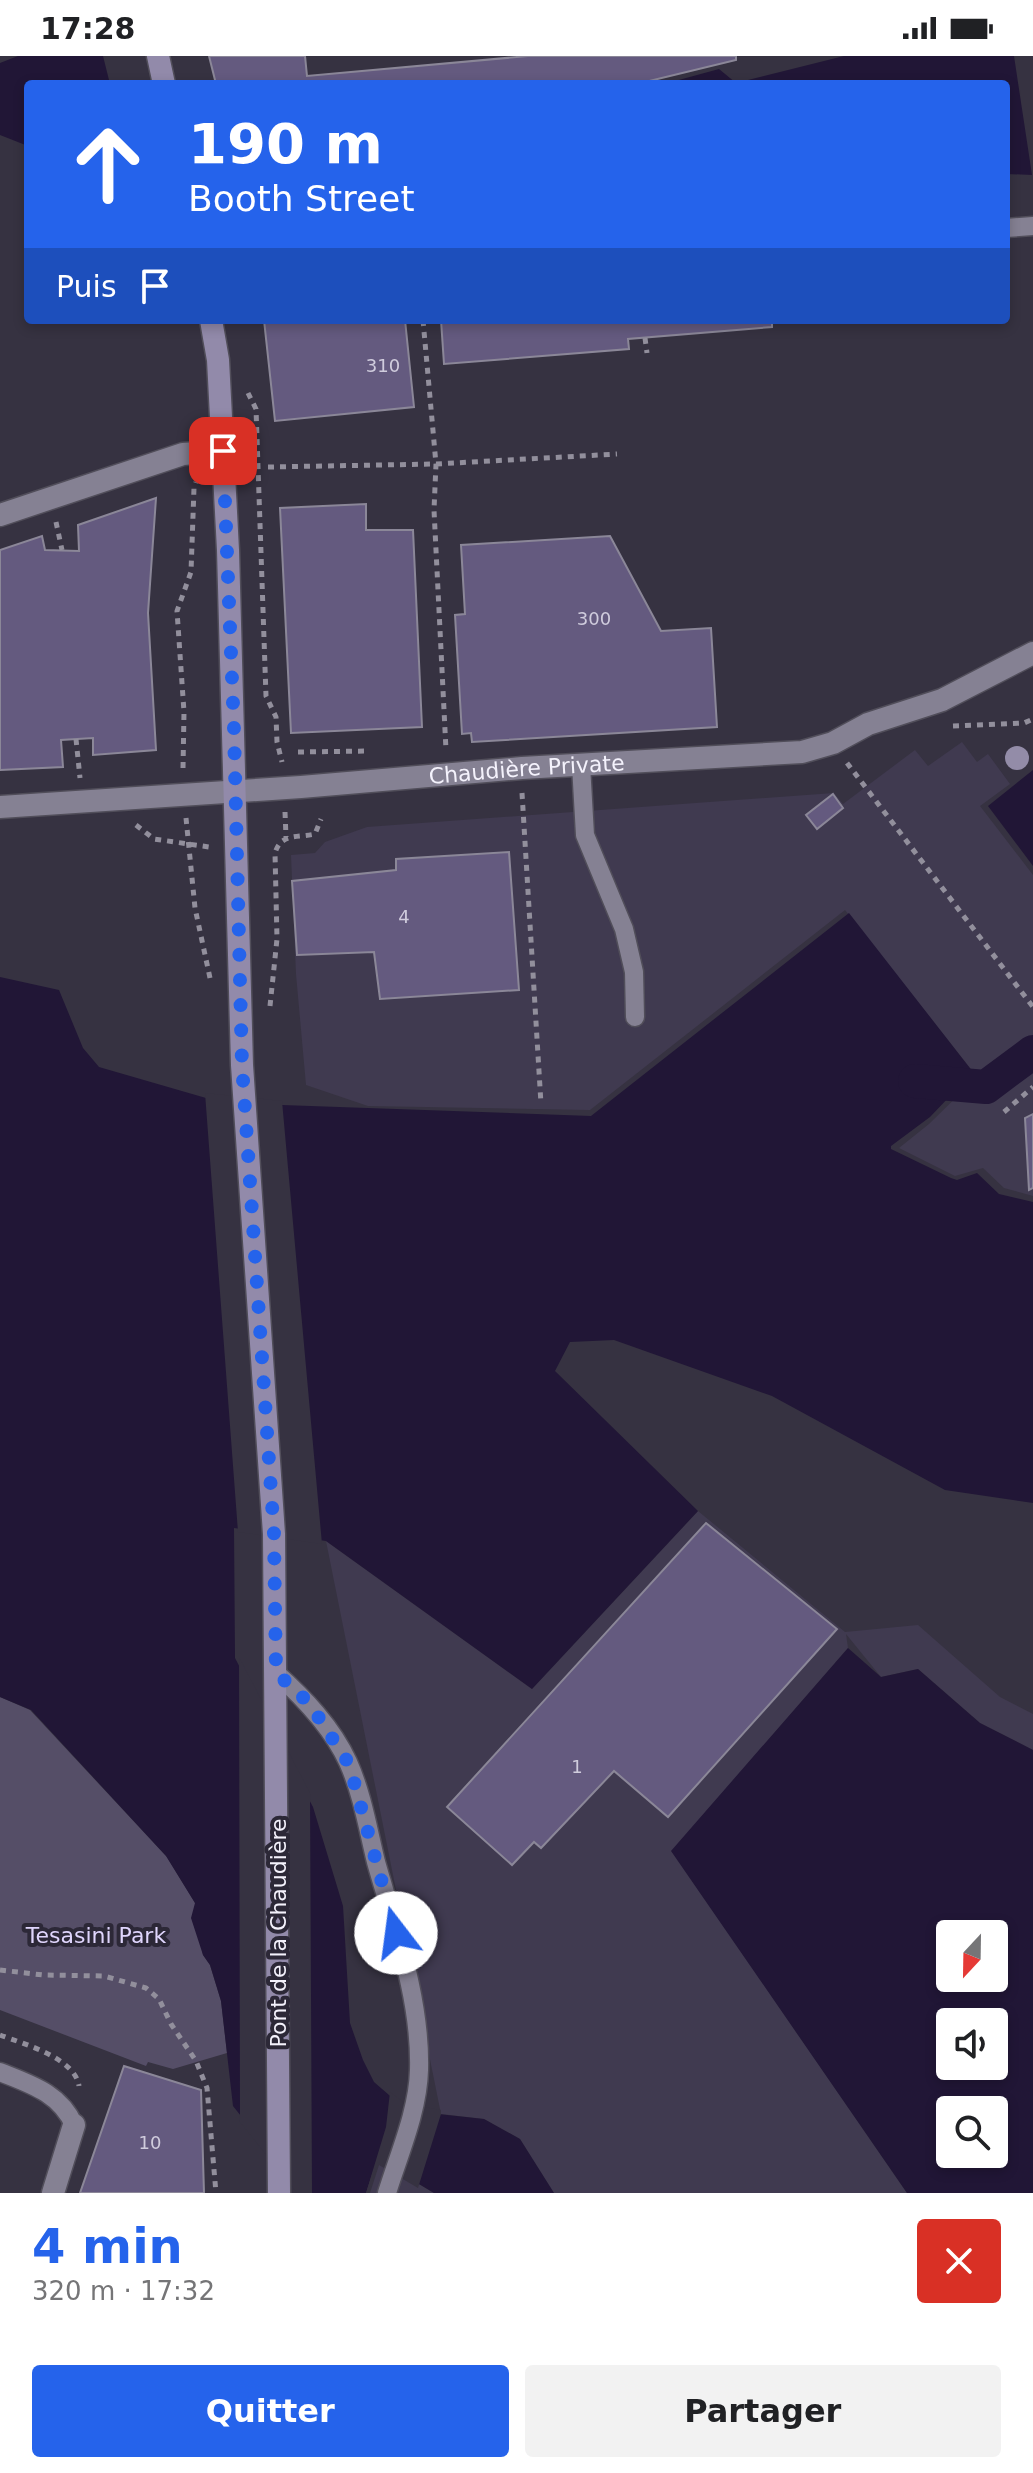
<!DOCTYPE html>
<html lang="fr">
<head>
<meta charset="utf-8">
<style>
  :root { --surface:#fff; --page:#f2f2f2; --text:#202124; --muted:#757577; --accent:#2563eb }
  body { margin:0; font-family:"DejaVu Sans",sans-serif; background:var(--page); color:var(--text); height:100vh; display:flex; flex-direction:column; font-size:30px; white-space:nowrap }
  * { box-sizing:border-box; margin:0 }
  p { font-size:26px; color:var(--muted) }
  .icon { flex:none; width:44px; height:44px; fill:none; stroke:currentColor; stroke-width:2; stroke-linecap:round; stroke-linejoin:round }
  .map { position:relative; height:2137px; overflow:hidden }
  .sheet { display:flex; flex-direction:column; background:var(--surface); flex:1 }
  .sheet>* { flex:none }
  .hud { position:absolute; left:24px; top:24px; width:986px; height:244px; border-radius:8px; box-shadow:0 4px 12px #0003; background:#2563eb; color:#fff; overflow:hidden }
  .needle { width:52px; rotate:202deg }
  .tools { position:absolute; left:936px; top:1864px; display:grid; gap:16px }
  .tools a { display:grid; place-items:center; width:72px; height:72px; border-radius:8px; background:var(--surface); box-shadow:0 4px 12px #0003; font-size:40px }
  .pin { position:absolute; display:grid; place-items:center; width:68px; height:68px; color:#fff; margin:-34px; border-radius:16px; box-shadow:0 4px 12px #0006 }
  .me { position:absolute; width:88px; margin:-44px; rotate:345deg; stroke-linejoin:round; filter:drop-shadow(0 0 6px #0008) }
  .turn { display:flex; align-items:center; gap:28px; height:168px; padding:0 32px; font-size:36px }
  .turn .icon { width:104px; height:104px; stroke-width:2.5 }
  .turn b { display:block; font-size:56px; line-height:68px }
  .then { display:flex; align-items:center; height:76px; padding:0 32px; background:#0003; gap:16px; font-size:30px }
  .round { display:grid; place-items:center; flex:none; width:84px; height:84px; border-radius:8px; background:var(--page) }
  .summary { display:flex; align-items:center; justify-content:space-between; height:136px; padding:0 32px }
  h1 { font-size:48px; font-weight:800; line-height:60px; color:var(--accent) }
  .action { display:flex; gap:16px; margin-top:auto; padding:16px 32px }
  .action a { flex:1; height:92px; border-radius:8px; background:var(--accent); color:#fff; font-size:32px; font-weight:800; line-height:92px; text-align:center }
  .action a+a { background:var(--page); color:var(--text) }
  .status { display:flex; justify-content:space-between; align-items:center; height:56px; padding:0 40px; background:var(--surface); direction:ltr }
  .status svg { height:22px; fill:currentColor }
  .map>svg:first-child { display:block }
  .built { fill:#403a50 }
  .green { fill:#554e67 }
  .water { fill:#211636; fill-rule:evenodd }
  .pier { fill:#363241 }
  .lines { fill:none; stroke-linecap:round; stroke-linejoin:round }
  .canal { stroke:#211636; stroke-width:34 }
  .building { fill:#645a7f; stroke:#8b8798; stroke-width:2 }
  .service-casing { stroke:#514e5a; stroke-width:21 }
  .minor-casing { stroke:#514e5a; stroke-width:25 }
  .secondary-casing { stroke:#514e5a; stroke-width:25 }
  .path { stroke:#928f9c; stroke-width:5; stroke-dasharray:6 6; stroke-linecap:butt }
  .service { stroke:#858193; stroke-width:18 }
  .minor { stroke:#858193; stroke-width:22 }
  .secondary { stroke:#928aaa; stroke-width:22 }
  .tree { fill:#938ca8 }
  .route { stroke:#2563eb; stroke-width:14; stroke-dasharray:0 25.2 }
  .labels { text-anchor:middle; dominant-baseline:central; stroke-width:8; stroke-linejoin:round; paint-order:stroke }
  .number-label { font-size:18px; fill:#d0ccdd }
  .street-label { font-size:22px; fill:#f4f2fc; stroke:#2c2837 }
  .park-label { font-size:22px; fill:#dfd5fc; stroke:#2c2837 }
</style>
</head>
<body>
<div class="status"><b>17:28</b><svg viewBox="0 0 49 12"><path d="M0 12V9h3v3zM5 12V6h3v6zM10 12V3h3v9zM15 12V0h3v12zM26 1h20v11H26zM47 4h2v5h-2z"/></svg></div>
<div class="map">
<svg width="1033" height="2137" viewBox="0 0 1033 2137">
  <rect width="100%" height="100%" fill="#363241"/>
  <path class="built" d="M962,686L977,706L988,698L1010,728L980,750L1033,819V1140L1004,1132L983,1112L955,1120L899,1092L929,1068L977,1021L845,854L590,1054L368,1050L306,1029L296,918L291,799L315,797L325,786L367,771L834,737L843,748L915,694L928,710Z
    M698,1455L845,1576L918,1569L1000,1641L1033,1658V1694L980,1667L918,1613L881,1621L846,1578L848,1592L672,1795L907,2137H554L520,2083L484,2063L441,2058L326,1485L532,1633Z
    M377,2103L434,2137H366Z"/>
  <path class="green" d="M0,1641L30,1654L167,1801L195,1847L203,1899L210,1909L221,1945L227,1997L173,2013L148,2006L146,2010L0,1954Z"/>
  <path class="water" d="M18,0H103L110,28H28V90L0,79V7Z
    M844,0H1033V119L1006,118V28H664L719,13L736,27Z
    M1033,714V810L988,750Z
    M849,857L973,1016L930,1061L891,1090V1093L951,1122L957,1124L977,1117L999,1138L1033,1146V1447L945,1434L772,1340L614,1284L570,1286L555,1315L698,1455L532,1633L326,1485L234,1472L235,1602L313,1751L343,1850L350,1967L363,2004L374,2026L404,2052L420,2056L484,2063L520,2083L554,2137H434L377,2103L366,2137H302L233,2050L221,1945L210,1909L203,1899L191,1862L195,1847L166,1800L31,1654L0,1641V921L59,934L83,992L99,1011L206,1042L282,1049L591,1060Z
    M848,1592L881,1621L918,1613L980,1667L1033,1694V2137H907L671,1795ZM950,1878H994V1922H950ZM994,1966V2010H950V1966ZM994,2054V2098H950V2054Z"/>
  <path class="pier" d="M1014,0H1033V119H1032Z
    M205,1037L282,1045L322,1488L238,1476Z
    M239,1601L310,1737L312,2137H297L240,2066Z
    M390,2036L406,2048L441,2054V2058L418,2132L379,2109L370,2137H366L386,2071Z"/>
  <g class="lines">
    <path class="canal" d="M915,1025L986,1031L1033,996"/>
  </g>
  <path class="building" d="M209,0H305L307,20L528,0H736V4L637,28H216Z
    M264,264H405L414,351L275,365Z
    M441,264H772V271L628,283L629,293L444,308Z
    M156,442L148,557L156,694L93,699V682L61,684L63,711L0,714V494L42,480L45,494L79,495L78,469Z
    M366,448V474H413L422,671L291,677L280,452Z
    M610,480L661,575L711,572L717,671L472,686L471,677L462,678L455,559L465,558L461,489Z
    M833,738L843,752L817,773L806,759Z
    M509,796L519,934L380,943L374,896L297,899L292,825L396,814V803Z
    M1033,1058V1132L1029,1134L1025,1062Z
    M706,1467L837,1573L668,1761L614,1715L541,1792L534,1786L512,1809L447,1751Z
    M124,2010L201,2034L204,2137H80Z"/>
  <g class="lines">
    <g class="service-casing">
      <path id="service" d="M1006,172L1033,170
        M581,709L585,779L624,873L634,916L635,961
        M276,1617C304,1642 332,1671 348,1706C362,1737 368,1773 376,1806C395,1873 421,1943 419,2014C418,2055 399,2098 387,2137
        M0,2016C30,2028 60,2037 74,2069"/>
    </g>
    <g class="minor-casing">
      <g id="minor">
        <path d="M0,459L183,398L223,395"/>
        <path id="s1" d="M0,751L301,731L522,712L802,696L833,687L868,668L942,644L1033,597"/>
        <path d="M53,2137L74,2069"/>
      </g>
    </g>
    <g class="secondary-casing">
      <path id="secondary" d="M158,0L164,28
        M211,264L218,304L228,494L242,1009L274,1478L279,2137"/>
    </g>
    <path class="path" d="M423,264L436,408L434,454L446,694
      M645,282L647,297
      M248,337L256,353L266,640L276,661L277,686L282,706
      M268,411L436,408L617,398
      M56,466L62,494
      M953,670L1024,667L1033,663
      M76,683L80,722
      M298,696L369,695
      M847,707L1033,951
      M183,712L184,656L177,555L191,516L194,432L196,426
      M522,737L541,1048
      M285,756L286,781
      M186,762L195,852L210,922
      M136,769L154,783L209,791
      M270,950L277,883L275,797C281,777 297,782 315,778L321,763
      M1004,1056L1033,1031
      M0,1914L43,1919L104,1920L146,1932L159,1943L171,1968L196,2005L207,2032L216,2137
      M0,1979C24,1988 75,2002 79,2030"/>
    <use href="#service" class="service"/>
    <use href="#minor" class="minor"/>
    <use href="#secondary" class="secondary"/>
  </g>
  <circle class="tree" cx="1017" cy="702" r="12"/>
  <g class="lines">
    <path class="route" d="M223,395L234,673L242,1009L274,1478L276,1617L301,1639L317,1659L349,1708L396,1877"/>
  </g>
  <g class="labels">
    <g class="number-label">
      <text x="383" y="309">310</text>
      <text x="594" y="562">300</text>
      <text x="404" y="860">4</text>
      <text x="577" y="1710">1</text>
      <text x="150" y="2086">10</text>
    </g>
    <g class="street-label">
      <text stroke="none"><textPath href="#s1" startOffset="528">Chaudière Private</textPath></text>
      <text transform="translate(278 1877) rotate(-90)">Pont de la Chaudière</text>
    </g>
    <g class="park-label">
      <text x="96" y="1879">Tesasini Park</text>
    </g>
  </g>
</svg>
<div class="tools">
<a><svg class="needle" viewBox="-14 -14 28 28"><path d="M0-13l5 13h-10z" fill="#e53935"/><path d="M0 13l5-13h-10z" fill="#757577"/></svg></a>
<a><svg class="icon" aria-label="sound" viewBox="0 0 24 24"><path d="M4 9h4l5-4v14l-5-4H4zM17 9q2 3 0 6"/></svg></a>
<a><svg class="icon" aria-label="search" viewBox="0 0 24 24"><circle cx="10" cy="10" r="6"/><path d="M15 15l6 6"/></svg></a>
</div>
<div class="pin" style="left:223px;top:395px;background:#d93025"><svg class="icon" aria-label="arrive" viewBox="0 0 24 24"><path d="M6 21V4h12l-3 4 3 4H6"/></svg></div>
<svg class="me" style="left:396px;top:1877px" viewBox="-20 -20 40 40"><circle r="19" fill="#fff"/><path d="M0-13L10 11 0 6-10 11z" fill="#2563eb"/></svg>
<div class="hud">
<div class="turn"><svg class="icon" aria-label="ahead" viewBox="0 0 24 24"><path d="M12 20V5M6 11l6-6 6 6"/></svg><div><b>190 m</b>Booth Street</div></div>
<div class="then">Puis<svg class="icon" aria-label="arrive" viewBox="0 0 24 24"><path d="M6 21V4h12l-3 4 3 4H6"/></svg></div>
</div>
</div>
<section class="sheet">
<div class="summary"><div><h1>4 min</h1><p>320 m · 17:32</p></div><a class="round" style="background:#d93025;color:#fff"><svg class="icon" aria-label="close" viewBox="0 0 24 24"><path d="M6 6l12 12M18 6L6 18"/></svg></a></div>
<div class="action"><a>Quitter</a><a>Partager</a></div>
</section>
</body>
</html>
